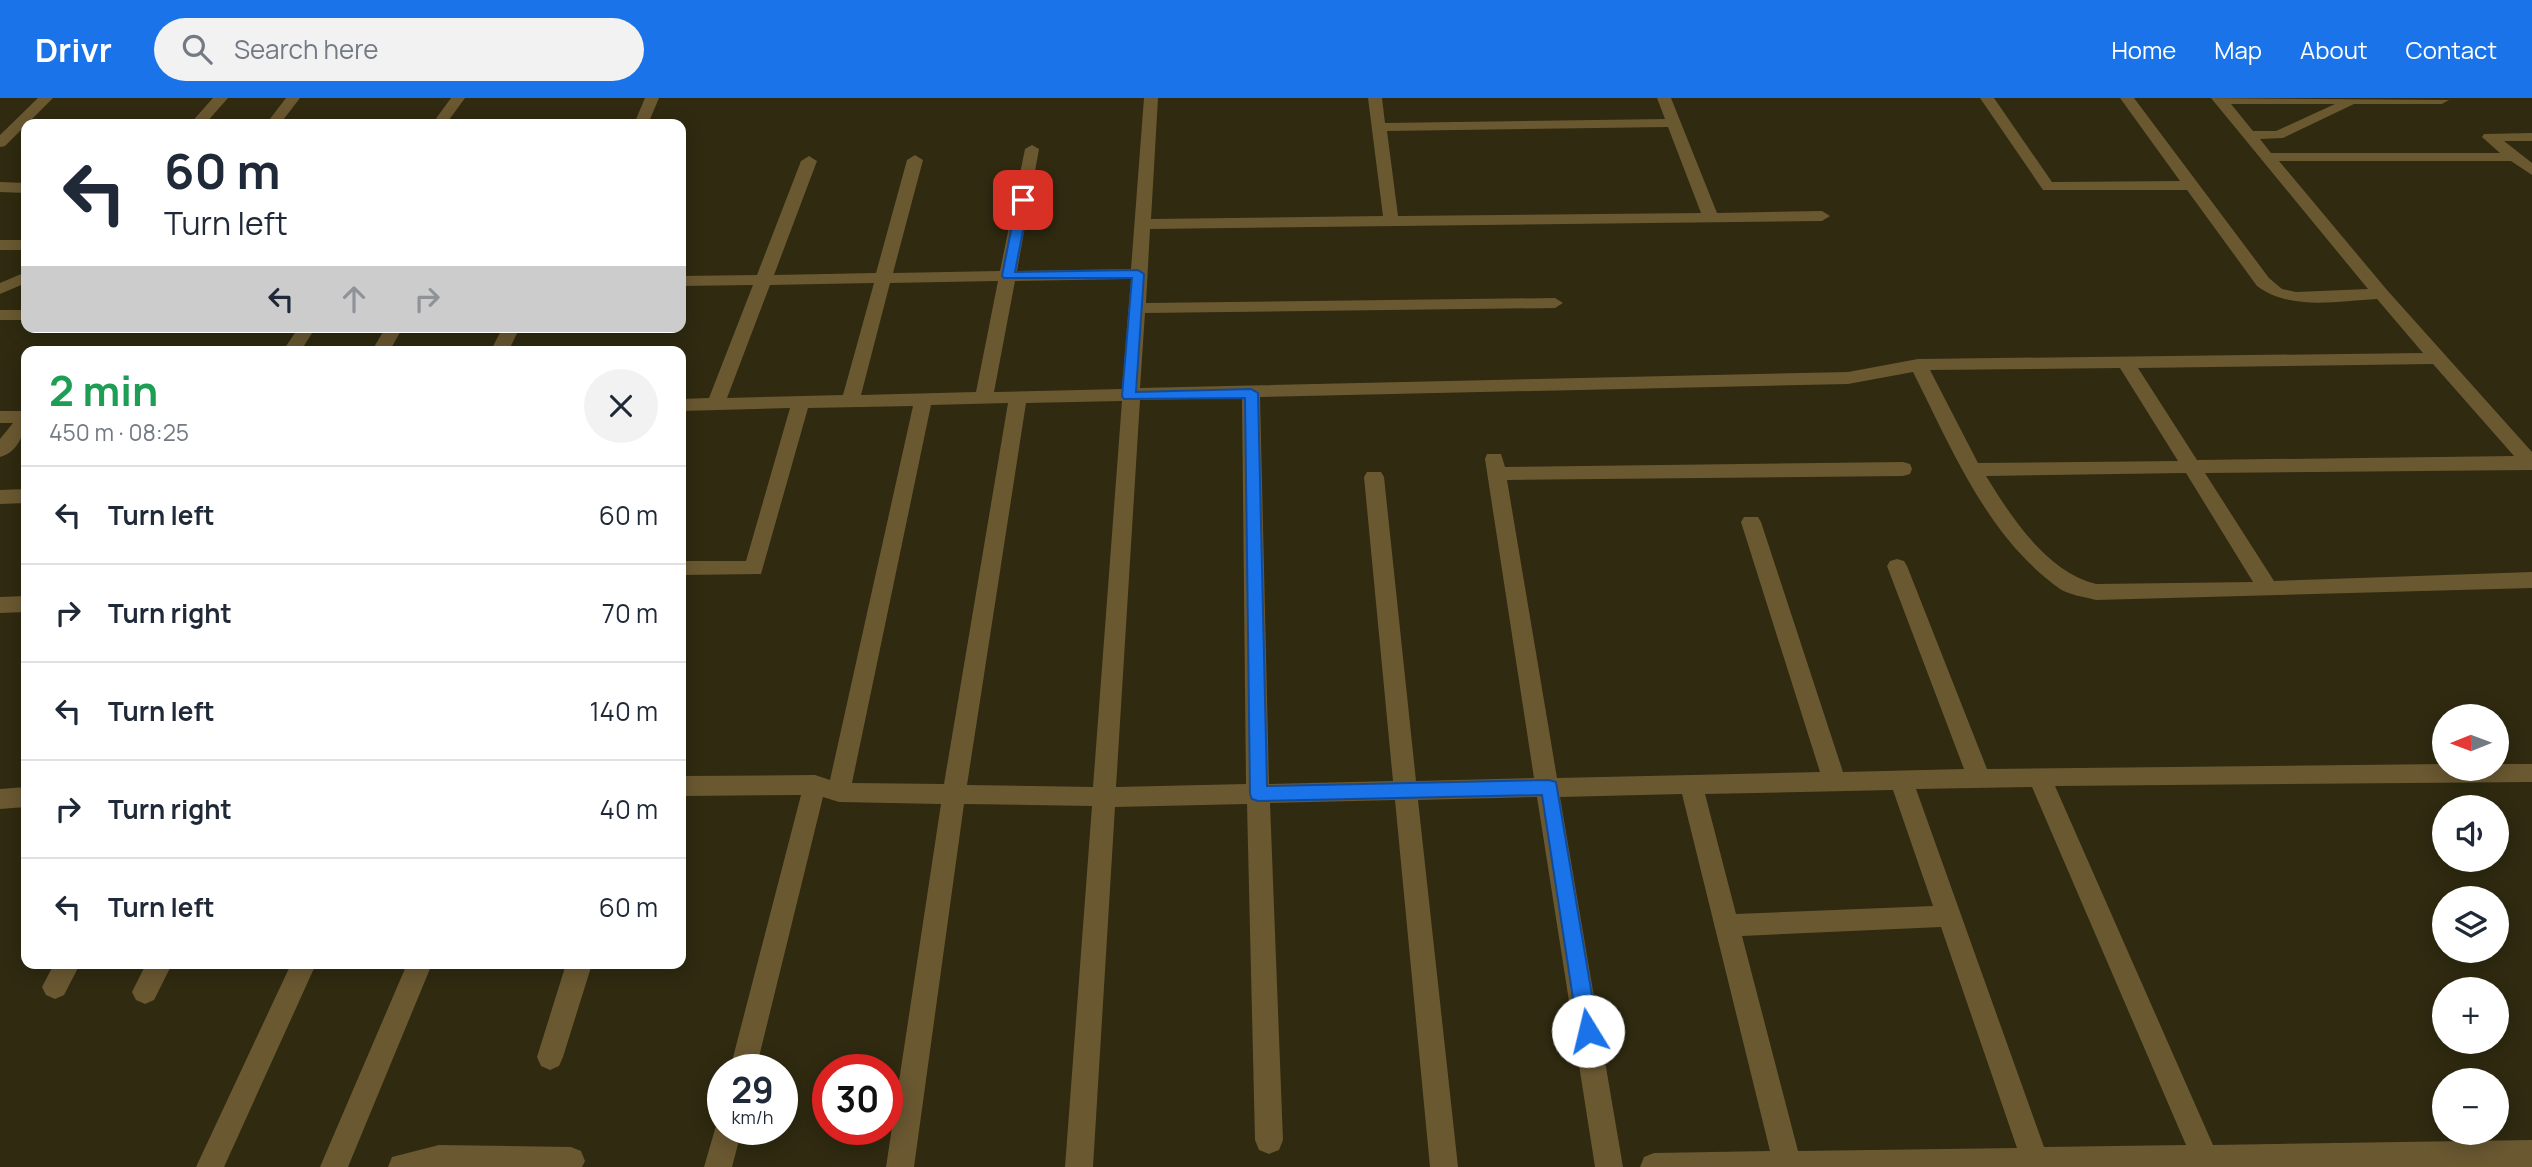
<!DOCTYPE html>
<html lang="en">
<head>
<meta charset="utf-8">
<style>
  :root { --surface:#fff; --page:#f2f2f3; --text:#1f2937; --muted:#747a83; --line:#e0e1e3; --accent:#1a73e8 }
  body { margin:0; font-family:Manrope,sans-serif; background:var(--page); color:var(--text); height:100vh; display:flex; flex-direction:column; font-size:26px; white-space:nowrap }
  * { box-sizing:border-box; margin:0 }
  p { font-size:23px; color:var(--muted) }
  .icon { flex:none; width:38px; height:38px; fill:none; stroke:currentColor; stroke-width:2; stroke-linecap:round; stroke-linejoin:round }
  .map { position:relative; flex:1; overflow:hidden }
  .side { position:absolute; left:21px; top:248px; width:665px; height:623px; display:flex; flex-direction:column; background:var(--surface); border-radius:14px; box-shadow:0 4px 18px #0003 }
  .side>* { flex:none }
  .hud { position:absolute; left:21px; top:21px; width:665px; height:214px; border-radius:14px; box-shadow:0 4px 18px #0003; background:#fff; color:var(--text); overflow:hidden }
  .needle { width:46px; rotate:269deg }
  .fabs { position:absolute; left:2432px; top:606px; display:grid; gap:14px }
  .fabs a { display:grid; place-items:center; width:77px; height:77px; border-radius:50%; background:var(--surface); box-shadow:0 4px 18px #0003; font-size:35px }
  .speed { position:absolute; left:707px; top:956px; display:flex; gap:14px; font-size:35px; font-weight:700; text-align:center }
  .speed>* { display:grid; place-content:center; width:91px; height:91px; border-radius:50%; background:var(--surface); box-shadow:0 4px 18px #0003; line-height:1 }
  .speed small { font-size:18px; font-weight:400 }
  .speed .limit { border:10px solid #d22; background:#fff; color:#111 }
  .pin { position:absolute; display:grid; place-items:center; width:60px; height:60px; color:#fff; margin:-30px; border-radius:14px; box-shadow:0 4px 10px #0006 }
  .me { position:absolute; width:77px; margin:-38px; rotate:351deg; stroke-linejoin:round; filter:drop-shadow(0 0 5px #0008) }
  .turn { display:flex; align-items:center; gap:24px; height:147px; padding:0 28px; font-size:32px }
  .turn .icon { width:91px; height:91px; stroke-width:2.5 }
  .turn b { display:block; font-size:49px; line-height:60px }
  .lanes { display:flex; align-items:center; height:66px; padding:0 28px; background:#0003; justify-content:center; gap:35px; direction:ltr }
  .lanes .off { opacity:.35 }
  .round { display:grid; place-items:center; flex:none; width:74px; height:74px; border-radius:37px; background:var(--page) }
  .head { display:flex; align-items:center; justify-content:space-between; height:119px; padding:0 28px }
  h1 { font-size:42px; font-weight:700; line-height:52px; color:#1e9e55 }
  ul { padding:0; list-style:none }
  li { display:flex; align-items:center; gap:21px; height:98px; padding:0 28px; border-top:2px solid var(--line) }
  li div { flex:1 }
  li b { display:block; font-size:26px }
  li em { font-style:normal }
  header { display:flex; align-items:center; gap:42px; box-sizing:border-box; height:98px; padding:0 35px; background:var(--accent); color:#fff }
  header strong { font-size:33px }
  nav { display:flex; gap:38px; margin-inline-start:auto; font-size:24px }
  .search { width:490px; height:63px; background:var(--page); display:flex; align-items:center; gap:18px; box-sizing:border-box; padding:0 24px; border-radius:38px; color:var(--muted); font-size:26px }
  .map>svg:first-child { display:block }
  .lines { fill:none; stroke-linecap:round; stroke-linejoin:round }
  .minor { fill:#6a5831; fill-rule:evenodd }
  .route { fill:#1a73e8; stroke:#114b97; stroke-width:2 }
</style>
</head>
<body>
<header>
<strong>Drivr</strong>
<div class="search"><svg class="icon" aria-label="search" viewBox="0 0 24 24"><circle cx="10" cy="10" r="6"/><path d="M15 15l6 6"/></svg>Search here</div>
<nav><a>Home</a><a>Map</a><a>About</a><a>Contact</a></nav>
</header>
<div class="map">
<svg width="2532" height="1069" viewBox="0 0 2532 1069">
  <rect width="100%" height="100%" fill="#2f2a10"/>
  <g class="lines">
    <path class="minor" d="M38,0H53L5,48L0,49V37Z
      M213,0H228L205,26H190Z
      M286,0H300L280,26H266Z
      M451,0H465L446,26H432Z
      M645,0H659L648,26H634Z
      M1144,0H1158L1151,121L1383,118L1368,0H1382L1385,25L1665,21L1657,0H1671L1717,115L1822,113L1830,118L1822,123L1150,131L1146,205L1555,200L1563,205L1555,210L1145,215L1140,290L1848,274L1918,261L2423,255L2377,201C2337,203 2290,213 2257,188L2187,92H2043L1980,0H1994L2052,84L2180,83L2120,0H2134L2269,180L2282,191L2296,194L2368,191L2211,0L2449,2L2442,6H2354L2283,40L2260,41L2271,55H2500L2482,39L2484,36L2532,35V43H2504L2532,65V77L2511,63H2279L2387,192L2532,354V372L2205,375L2274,483L2532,474V490L2096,502C2085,499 2069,497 2060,491C1987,439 1952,351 1913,274L1848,286L1260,299L1269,686L1393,683L1364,379L1367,374H1381L1384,379L1416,683L1534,680L1485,361L1487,356H1501L1505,369L1903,364L1910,366L1912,371L1910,376L1903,378L1507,382L1557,680L1820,674L1741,424L1744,419H1758L1761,424L1843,674L1964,671L1887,468L1890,463L1897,461L1904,463L1907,468L1987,671L2445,666V670H2497V666H2532V684L2055,688L2213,1047L2532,1042V1069H1640L1644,1059L1654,1055L1770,1053L1682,696L1560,699L1623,1069H1595L1537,699L1418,702L1458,1069H1430L1395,702L1270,705L1283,1042L1279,1052L1269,1056L1259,1052L1255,1042L1247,706L1115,709L1093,1069H1065L1092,708L964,706L914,1069H886L941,706L839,704L823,699L756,971H730L801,697L681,698V678L815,677L830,682L913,308L808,310L761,476L681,477V463H746L790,310L681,313V301L709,300L753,187L681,188V178L757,177L801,63L809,58L817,63L774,177L876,175L907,62L915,57L923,62L893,175L1000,173L1025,51L1032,47L1039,51L1017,173L1131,171ZM2231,6H2335L2276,33H2253ZM1668,29L1701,115L1398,118L1387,33ZM1131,181L1122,291L994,294L1015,183ZM998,183L976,294L861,297L890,185ZM874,185L843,297L727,300L770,187ZM2433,266L2514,358L2197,362L2138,270ZM2120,270L2178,363L1978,365L1930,272ZM1242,300L1246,686L1116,689L1140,302ZM1122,303L1093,689L967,687L1026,305ZM1008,305L944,686L852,685L931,307ZM2186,375L2253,484L2096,486C2046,473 2012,420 1986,378ZM2032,689L2186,1047L2044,1049L1916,691ZM1893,692L1933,808L1736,816L1705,696ZM1941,829L2017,1050L1798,1053L1742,838Z
      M0,84L26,85V95L0,94Z
      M0,142H26V152H0Z
      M26,174V185L0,196V185Z
      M0,212H26V222H0Z
      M299,229H316L300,254H282Z
      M386,229H403L389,254H371Z
      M503,229H520L508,254H490Z
      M0,313H26C26,331 20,354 0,359V341L13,325H0Z
      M26,391V405L0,406V392Z
      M26,498V514L0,515V499Z
      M26,689V709L0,711V691Z
      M54,866H80L64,897L55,901L46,897L42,889Z
      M146,866H172L154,902L145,906L136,902L132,894Z
      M291,866H316L224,1069H196Z
      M407,866H432L348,1069H320Z
      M566,866H592L563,959L559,968L550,972L541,968L537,959Z
      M723,1020V1031H742L732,1069H704L718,1021Z
      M439,1047L571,1049L581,1053L585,1063L582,1069H388L392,1059Z"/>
  </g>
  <path class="route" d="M1023,98L1029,102L1015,174L1138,172L1144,176L1136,294L1251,291L1258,295L1267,688L1549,682L1556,684L1598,933L1595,940L1588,943L1581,940L1578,933L1542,697L1258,703L1252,701L1250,696L1245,300L1124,301L1122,298L1132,180H1004L1002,178L1017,102Z"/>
</svg>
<div class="fabs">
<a><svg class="needle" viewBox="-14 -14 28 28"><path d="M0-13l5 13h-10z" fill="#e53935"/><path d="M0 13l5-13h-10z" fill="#747a83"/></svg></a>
<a><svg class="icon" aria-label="sound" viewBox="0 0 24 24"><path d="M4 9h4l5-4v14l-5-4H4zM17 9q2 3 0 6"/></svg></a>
<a><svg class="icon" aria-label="layers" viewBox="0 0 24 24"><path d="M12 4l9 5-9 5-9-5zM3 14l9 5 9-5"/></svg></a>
<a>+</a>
<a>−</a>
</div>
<div class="speed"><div>29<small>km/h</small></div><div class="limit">30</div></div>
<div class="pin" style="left:1023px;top:102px;background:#d93025"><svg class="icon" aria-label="arrive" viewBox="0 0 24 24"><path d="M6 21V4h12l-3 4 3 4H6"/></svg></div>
<svg class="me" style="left:1588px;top:933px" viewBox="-20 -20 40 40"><circle r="19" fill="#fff"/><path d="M0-13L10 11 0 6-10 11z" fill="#1a73e8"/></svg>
<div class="hud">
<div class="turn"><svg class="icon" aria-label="left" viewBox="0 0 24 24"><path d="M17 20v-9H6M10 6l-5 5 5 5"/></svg><div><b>60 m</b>Turn left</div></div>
<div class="lanes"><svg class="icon" aria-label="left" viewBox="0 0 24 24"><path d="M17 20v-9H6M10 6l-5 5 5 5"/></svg><svg class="icon off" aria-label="ahead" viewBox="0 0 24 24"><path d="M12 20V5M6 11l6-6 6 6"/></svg><svg class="icon off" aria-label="right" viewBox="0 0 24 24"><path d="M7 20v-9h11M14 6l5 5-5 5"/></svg></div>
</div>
<section class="side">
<div class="head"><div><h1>2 min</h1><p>450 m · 08:25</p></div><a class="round"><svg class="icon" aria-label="close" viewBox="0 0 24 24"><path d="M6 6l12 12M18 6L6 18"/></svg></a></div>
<ul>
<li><svg class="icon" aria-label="left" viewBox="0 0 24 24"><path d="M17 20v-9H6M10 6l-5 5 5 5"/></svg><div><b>Turn left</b></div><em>60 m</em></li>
<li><svg class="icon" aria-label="right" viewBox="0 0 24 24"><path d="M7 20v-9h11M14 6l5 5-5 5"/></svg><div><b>Turn right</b></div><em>70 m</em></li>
<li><svg class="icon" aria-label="left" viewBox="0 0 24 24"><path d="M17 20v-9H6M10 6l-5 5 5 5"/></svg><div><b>Turn left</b></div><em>140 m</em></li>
<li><svg class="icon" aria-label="right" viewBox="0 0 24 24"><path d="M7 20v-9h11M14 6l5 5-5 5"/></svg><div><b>Turn right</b></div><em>40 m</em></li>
<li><svg class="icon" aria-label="left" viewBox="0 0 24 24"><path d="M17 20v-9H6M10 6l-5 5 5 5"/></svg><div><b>Turn left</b></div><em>60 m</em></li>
</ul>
</section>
</div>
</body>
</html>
